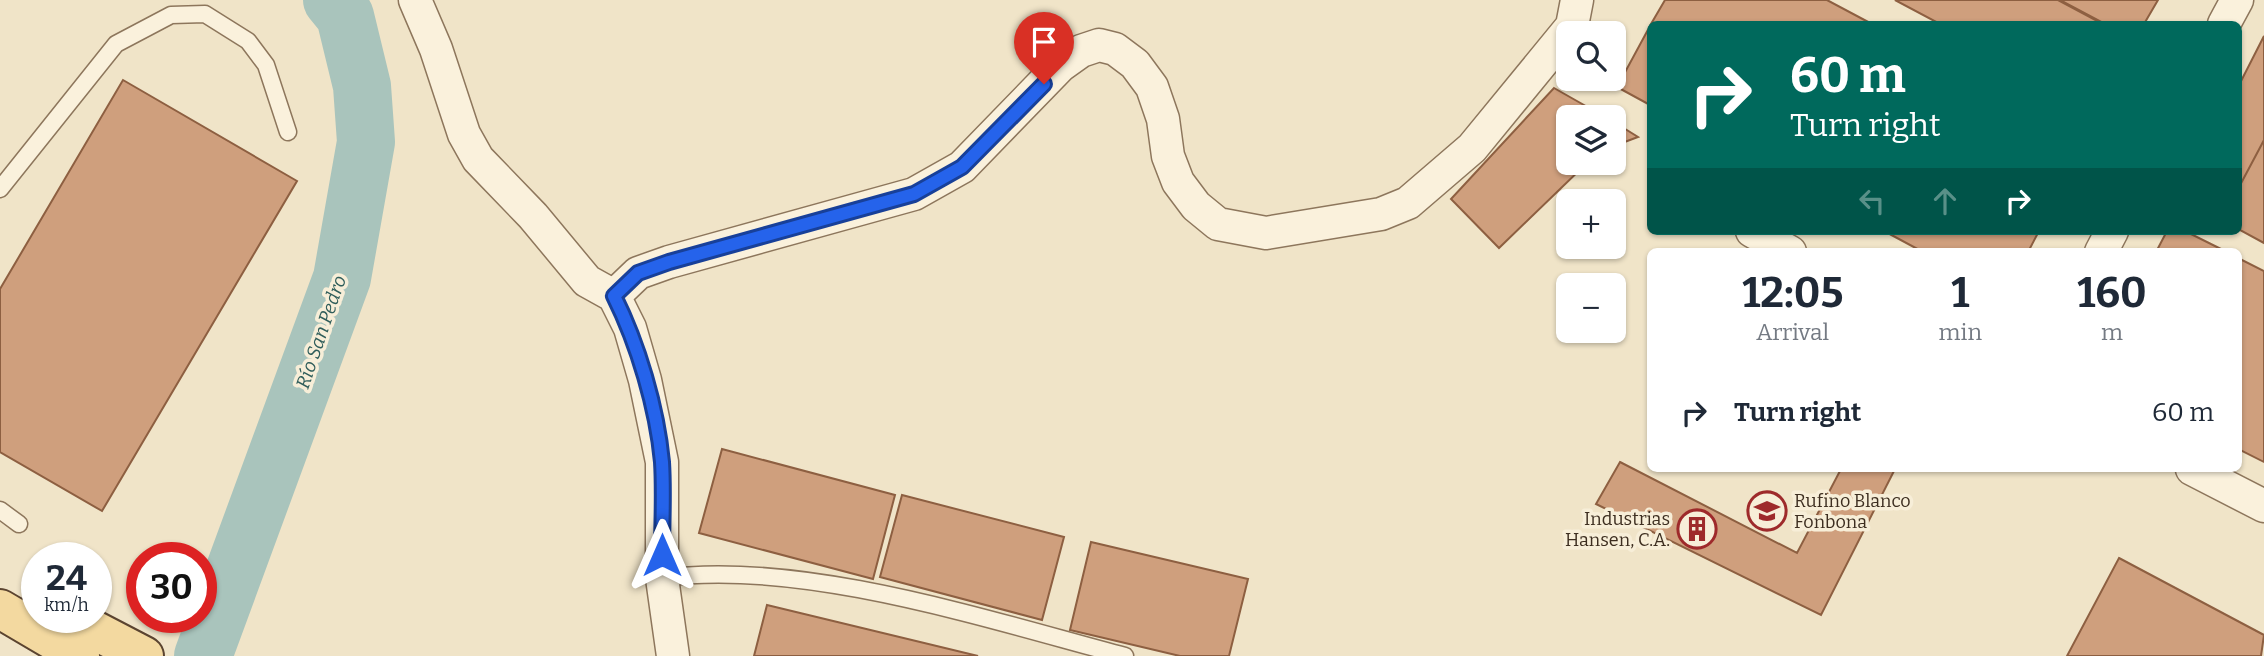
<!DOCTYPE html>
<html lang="en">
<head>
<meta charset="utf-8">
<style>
  :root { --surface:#fff; --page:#f6f6f7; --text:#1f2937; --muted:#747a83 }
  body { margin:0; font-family:Bitter,serif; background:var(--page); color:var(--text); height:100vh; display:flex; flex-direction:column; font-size:26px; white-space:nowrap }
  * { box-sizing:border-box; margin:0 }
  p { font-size:23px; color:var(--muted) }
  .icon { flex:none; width:38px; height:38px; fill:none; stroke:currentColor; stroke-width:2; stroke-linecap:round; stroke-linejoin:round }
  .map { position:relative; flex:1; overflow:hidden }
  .drawer { position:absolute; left:1647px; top:248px; width:595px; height:224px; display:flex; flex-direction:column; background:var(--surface); border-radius:10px; box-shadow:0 2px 5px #0004 }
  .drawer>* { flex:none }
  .banner { position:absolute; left:1647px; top:21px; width:595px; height:214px; border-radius:10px; box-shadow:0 2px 5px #0004; background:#00695c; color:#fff; overflow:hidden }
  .controls { position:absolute; left:1556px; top:21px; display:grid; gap:14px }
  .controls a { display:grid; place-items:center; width:70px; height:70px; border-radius:10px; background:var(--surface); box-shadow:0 2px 5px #0004; font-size:35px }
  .speed { position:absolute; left:21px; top:542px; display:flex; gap:14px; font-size:35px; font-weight:700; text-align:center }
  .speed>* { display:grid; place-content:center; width:91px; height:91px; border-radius:50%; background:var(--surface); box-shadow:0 2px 5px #0004; line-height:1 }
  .speed small { font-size:18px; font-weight:400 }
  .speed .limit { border:10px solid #d22; background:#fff; color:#111 }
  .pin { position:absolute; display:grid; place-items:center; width:60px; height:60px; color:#fff; margin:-72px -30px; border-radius:50% 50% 50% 0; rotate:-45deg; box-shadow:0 0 7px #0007 }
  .pin .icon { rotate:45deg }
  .me { position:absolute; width:77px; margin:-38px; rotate:0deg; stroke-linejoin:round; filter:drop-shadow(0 0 5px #0008) }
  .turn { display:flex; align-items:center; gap:24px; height:147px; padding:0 28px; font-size:32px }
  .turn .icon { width:91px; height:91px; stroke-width:2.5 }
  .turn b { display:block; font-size:49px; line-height:60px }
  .lanes { display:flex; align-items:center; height:66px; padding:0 28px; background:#0003; justify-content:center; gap:35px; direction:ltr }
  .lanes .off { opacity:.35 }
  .eta { display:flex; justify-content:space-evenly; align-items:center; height:119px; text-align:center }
  .eta b { font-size:42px; font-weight:700; line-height:49px }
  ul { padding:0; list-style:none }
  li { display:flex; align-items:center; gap:21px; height:91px; padding:0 28px }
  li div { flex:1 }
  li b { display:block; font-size:26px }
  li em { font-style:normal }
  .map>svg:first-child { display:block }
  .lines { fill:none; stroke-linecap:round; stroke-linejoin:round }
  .river { stroke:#a9c4bc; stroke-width:58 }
  .building { fill:#cf9f7d; stroke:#8d5f41; stroke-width:2 }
  .lane-casing { stroke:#8d765c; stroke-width:19 }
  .street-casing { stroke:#8d765c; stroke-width:35 }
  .primary-casing { stroke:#5b4430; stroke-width:42 }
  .lane { stroke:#faf1dc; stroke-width:16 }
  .street { stroke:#faf1dc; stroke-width:32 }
  .primary { stroke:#f3d9a0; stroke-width:38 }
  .route-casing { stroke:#184099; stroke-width:18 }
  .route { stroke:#2563eb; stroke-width:12 }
  .labels { text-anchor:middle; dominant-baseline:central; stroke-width:7; stroke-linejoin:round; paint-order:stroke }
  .poi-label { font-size:18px; fill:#3d2e20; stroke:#f7eed8; text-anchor:start }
  .water-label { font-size:19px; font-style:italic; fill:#2f5d5a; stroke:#f7eed8 }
</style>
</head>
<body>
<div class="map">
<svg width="2264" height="656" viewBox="0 0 2264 656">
  <rect width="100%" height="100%" fill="#f0e4c8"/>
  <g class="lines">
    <path class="river" d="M203,656L342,278L366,142L362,86L345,16L332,0"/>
  </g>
  <path class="building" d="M1665,0H1827L1872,24H1651Z
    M1895,0H2058L2103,24H1940Z
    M2060,0H2158L2144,24H2105Z
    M1650,26V105L1617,87Z
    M2264,36V140L2238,189V87Z
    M123,80L297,181L102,511L0,452V289Z
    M1554,88L1605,117H1568V163H1587L1499,248L1451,199Z
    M1614,122L1638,137L1614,146Z
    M2264,140V243L2238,229V189Z
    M1884,231H2039L2028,252H1923Z
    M2167,231H2185L2227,252H2156Z
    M2238,258L2264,271V462L2238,449Z
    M722,449L895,495L873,579L699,533Z
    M1620,462L1797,553L1841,469H1895L1821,615L1596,504Z
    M902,495L1064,537L1042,620L880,577Z
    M1091,542L1248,579L1229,656H1180L1070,630Z
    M2119,558L2264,635L2261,656H2067Z
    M767,605L978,656H754Z"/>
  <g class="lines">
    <g class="lane-casing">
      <path id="lane" d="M0,189L116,44L171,15L205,14L248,41L266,65L288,132
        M0,510L19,524
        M662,578C803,559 988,620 1125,656"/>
    </g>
    <g class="street-casing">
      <path id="street" d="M415,0L436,49L464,134L478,159L533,216L587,281L614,296L630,328L645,380L662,462V578L673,656
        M2224,24L2237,0
        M1752,231L1790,252
        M2101,252L2112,231
        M614,296L638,273L669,262L914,194L962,167L1060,66L1081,51L1099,45L1115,49L1135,64L1152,87L1163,119L1168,156L1178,182L1196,206L1218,224L1266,233L1381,214L1408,203L1472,148L1572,26L1577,0
        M2192,469L2264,506"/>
    </g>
    <g class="primary-casing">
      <path id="primary" d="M0,609L80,656
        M71,618L144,656"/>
    </g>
    <use href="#lane" class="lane"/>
    <use href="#street" class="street"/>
    <use href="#primary" class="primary"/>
  </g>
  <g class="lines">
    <g class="route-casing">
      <path id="route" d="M662,555C662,524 664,493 662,462C657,408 638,344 614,296L638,273L669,262L914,194L962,167L1044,84"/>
    </g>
    <use href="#route" class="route"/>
  </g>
  <defs>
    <g id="university-ring" transform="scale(2.0125)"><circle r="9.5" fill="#f7eed8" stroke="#9e2a2b" stroke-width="1.5"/><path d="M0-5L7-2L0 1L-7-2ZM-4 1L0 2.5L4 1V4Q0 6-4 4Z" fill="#9e2a2b"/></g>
    <g id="building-ring" transform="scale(2.0125)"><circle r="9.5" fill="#f7eed8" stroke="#9e2a2b" stroke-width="1.5"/><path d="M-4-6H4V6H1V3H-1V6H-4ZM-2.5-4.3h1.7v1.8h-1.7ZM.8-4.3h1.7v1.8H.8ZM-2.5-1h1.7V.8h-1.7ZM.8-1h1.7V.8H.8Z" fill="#9e2a2b"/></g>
  </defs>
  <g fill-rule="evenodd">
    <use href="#university-ring" x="1767" y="511"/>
    <use href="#building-ring" x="1697" y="529"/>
  </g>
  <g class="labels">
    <g class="poi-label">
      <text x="1794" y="501">Rufino Blanco<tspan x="1794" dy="21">Fonbona</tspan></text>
      <text x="1670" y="519" text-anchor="end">Industrias<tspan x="1670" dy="21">Hansen, C.A.</tspan></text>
    </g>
    <g class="water-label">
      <text transform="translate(321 332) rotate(-71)">Río San Pedro</text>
    </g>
  </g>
</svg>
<div class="controls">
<a><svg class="icon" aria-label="search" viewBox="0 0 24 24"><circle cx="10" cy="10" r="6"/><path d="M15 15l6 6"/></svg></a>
<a><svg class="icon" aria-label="layers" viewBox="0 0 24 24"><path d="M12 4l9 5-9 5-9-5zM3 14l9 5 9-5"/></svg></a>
<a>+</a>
<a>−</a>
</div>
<div class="speed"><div>24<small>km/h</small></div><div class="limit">30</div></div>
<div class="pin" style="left:1044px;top:84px;background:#d93025"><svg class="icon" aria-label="arrive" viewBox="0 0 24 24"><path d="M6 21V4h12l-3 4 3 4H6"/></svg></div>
<svg class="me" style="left:662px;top:555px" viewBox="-20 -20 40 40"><path d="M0-17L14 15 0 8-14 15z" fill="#2563eb" stroke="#fff" stroke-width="4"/></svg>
<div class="banner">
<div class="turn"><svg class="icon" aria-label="right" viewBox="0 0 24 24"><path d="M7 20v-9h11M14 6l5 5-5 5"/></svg><div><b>60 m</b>Turn right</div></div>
<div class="lanes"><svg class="icon off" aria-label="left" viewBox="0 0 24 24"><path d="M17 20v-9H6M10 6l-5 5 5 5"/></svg><svg class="icon off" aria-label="ahead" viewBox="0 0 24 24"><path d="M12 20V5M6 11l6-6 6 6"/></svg><svg class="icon" aria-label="right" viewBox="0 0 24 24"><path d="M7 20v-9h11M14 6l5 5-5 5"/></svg></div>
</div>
<section class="drawer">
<div class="eta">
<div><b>12:05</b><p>Arrival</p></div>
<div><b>1</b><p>min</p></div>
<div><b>160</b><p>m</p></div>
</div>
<ul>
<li><svg class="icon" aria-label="right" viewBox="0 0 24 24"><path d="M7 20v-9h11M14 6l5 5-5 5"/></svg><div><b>Turn right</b></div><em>60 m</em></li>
</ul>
</section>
</div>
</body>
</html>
